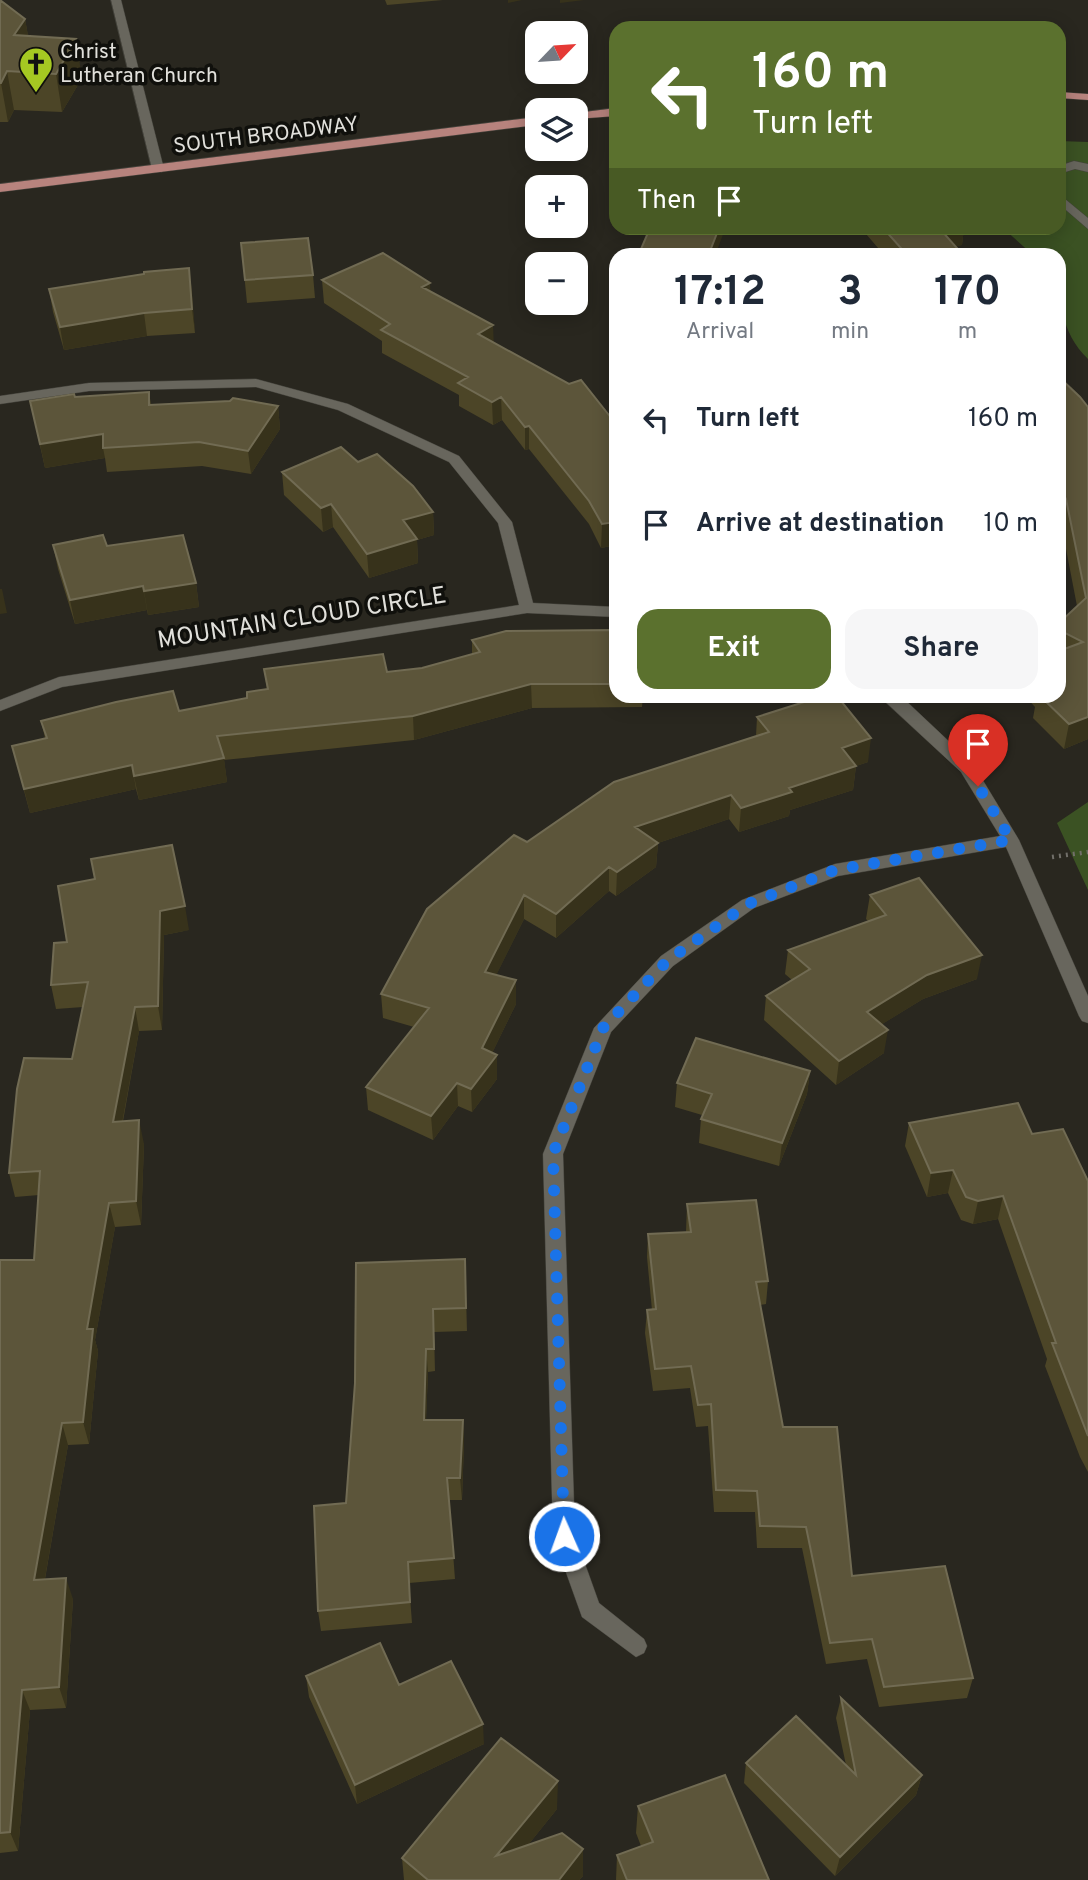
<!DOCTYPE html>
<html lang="en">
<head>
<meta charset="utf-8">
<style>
  :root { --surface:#fff; --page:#f6f6f7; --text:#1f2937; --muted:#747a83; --accent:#5b712e }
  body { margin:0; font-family:Overpass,sans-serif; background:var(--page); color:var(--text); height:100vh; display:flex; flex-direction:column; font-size:26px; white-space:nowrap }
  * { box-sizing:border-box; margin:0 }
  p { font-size:23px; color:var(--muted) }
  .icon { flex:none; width:38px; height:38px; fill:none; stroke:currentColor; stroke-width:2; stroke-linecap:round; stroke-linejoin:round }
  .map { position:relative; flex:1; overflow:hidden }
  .panel { position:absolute; left:609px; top:248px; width:457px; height:455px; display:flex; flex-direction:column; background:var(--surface); border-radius:21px; box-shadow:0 4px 18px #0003 }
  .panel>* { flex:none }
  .top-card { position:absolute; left:609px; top:21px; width:457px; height:214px; border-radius:21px; box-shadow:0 4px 18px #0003; background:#5b712e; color:#fff; overflow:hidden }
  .needle { width:46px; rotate:65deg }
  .buttons { position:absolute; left:525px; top:21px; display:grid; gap:14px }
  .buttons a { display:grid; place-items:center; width:63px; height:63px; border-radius:14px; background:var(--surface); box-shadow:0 4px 18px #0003; font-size:35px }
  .pin { position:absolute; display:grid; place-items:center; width:60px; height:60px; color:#fff; margin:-72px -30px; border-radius:50% 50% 50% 0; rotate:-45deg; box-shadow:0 0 7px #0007 }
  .pin .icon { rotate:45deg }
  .me { position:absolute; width:77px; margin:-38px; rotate:358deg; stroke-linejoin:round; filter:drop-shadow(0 0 5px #0008) }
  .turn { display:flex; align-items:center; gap:24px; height:147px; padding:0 28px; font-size:32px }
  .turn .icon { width:91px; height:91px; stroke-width:2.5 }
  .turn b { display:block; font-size:49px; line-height:60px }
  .then { display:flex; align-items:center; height:66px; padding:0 28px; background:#0003; gap:14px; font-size:26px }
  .eta { display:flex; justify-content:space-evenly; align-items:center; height:119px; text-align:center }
  .eta b { font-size:42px; font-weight:700; line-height:49px }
  .button { display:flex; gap:14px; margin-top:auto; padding:14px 28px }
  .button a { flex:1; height:80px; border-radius:21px; background:var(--accent); color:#fff; font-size:28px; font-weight:700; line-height:80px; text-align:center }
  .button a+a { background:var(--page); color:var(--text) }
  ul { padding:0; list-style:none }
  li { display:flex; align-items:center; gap:21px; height:105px; padding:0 28px }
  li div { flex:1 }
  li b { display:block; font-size:26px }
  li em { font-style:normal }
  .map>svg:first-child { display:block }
  .green { fill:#3b5223 }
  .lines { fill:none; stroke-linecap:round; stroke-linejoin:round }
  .lane-casing { stroke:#43423b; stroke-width:1 }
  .street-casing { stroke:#43423b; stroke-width:1 }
  .primary-casing { stroke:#43423b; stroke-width:1 }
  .path { stroke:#716f69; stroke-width:4.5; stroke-dasharray:2 5; stroke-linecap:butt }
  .lane { fill:#68665d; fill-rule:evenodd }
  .street { fill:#68665d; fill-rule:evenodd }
  .primary { fill:#b7837d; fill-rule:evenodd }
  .wall { fill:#4c4527 }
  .shaded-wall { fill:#37321b }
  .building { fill:#5c553a; stroke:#716b53; stroke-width:2 }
  .route { stroke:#1a73e8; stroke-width:12; stroke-dasharray:0 21.6 }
  .labels { text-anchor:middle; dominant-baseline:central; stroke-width:7; stroke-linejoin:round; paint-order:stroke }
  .far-poi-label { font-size:21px; fill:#e1e0db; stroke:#10100c; text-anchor:start }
  .far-street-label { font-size:21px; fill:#e1e0db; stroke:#10100c }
  .street-label { font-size:24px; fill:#e1e0db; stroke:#10100c }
</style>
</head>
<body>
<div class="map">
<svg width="1088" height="1880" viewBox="0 0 1088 1880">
  <rect width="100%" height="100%" fill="#29271f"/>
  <path class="green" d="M1059,141L1088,142V359C1058,330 1059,294 1059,256L1033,255L1003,228H1059Z
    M1088,802V890L1057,823Z"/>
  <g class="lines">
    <g class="lane-casing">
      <path id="lane" d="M111,0H121L164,169L162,172L152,169Z
        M871,24L875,25L877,28H865Z
        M1074,161L1088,164V172L1075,169L1059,174V166Z
        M1059,194L1088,218V229L1059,204Z"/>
    </g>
    <g class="street-casing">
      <path id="street" d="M256,379L348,404L459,456L512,522L533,603L616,607V617L527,613L62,687L0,711V700L59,677L519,605L498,523L449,462L338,410L256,387L89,391L0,404V396L89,383Z
        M879,696H899L904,699L973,764L1019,840L1088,996V1023L1082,1021L1079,1016L1006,847L838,876L754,908L673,966L611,1032L563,1154L575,1536L599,1603L644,1639L647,1646L644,1653L636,1657L582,1617L553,1536L543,1154L594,1028L661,956L742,900L835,864L1000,836L961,772Z"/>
    </g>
    <g class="primary-casing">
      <path id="primary" d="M1059,92L1088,94V100L1059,98Z
        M616,108V116L576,119V113Z
        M537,117V125L0,192V184Z"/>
    </g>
    <path class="path" d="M1052,857L1088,852"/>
    <use href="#lane" class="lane"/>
    <use href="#street" class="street"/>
    <use href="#primary" class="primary"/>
  </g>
  <path class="wall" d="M0,0L25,19L28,36L82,78L62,112L14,110L8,122H0Z
    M385,0H443L387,5Z
    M867,228H964L962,245L956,246L964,256H885L866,234Z
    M241,243L313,275L315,298L247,303Z
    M189,268L195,333L147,336L64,350L53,312L49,289Z
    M322,280L430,291L494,342L616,424V545L601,548L589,524L529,449L525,450L502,420L493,425L459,406V395L382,353V341L324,303Z
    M1059,377L1088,407V739L1064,749L1033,718L1035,707L1025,696H1059V623L1077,606L1061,523L1059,518Z
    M149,392L151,405L278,406L280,429L251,474L202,466L107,472L105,458L45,468L30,401Z
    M358,462L433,512L434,535L417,540L418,563L369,578L333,527L323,532L284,495L282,472Z
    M53,545L107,546L196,583L199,607L148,615L147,610L75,624L58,569Z
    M472,640L616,649V696H643L642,707L532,708L414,740L224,760L227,782L139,800L136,789L30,813L12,746L45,738L41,721L179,711L247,698L267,690L264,669L387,672L422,668L472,654Z
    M757,717L868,762L856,766L853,790L790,810L789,816L739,832L729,819L658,843L656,867L616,896L609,891L556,938L524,919L496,975L516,1004L492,1053L497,1079L472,1112L458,1106L433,1140L368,1110L366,1087L414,1027L383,1018L381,994L527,842L756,736Z
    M870,895L977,979L923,999L882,1024L884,1053L836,1085L764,1020L766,996L792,980L785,974L788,950L868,921L866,919Z
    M189,930L164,935L162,1030L139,1031L123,1121L144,1144L141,1225L115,1227L95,1340L98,1351L89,1444L68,1445L45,1579L73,1599L66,1708L30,1710L18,1851L0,1853V1260H34L39,1195L15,1197L9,1173L72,1059L83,1007L56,1009L51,985L54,943Z
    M810,1071L807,1094L779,1166L699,1143L701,1119L702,1115L675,1107L677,1083Z
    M909,1123L1032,1134L1088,1181V1472L1080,1457L1045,1366L1047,1359L998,1219L973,1224L961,1220L948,1193L927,1197L905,1146Z
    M687,1204L768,1281L766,1304L760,1305L783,1427L852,1576L973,1678L967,1698L879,1707L867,1659L826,1664L802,1548H757L755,1512H714L708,1426L696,1427L690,1388L653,1391L645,1333L647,1310H652L647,1257L648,1234L686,1232Z
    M465,1259L467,1331L434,1332L435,1371L428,1372L426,1420H463L464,1442L462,1500H449L455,1579L409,1583L412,1623L321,1631L318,1611L346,1503L355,1383Z
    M306,1676L399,1685L484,1744L357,1804L309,1697Z
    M841,1698L922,1775L916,1795L835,1876L744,1783L746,1763L846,1765L836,1718Z
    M638,1806L769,1880H616L617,1855L641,1846L636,1833Z
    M557,1809L528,1845L583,1849V1876L579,1880H404L402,1858Z"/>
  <path class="shaded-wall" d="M508,0H522L508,3Z
    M560,0H584L560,3Z
    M25,19L32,57L14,35Z
    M76,39L82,78L62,112L56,74Z
    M7,71L14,110L8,122L1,83Z
    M719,228H732L725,229L715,256H708Z
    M945,228H964L962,245L937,251L940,229Z
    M189,268L192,291L195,333L192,309Z
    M430,283L431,306L422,287Z
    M144,313L147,336L64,350L60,327Z
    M493,325L494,348L478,334Z
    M501,397L502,420L493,425L492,402Z
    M278,406L280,429L251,474L248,451Z
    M529,426V449L525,450V427Z
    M103,434V448L105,458L45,468L40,444Z
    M331,504L333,527L323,532L321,508Z
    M433,512L434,535L417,540L418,563L369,578L367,554L403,520Z
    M616,522V545L601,548L602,524Z
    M196,583L199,607L148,615L144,591Z
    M143,586L147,610L75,624L70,600Z
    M0,589H2L7,613L0,614Z
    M531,684L532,708L414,740L413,716Z
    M1088,717V739L1064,749L1069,724Z
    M871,738L868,762L856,766L853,790L790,810L789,816L739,832L741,808L789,788L842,748Z
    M224,758L227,782L139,800L134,776Z
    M132,765L136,789L30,813L24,789Z
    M731,795L729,819L658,843L656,867L616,896L617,872L635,827Z
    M609,867V891L556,938V914Z
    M524,895V919L486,996L485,972Z
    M185,906L189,930L164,935L162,1030L158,1006L160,911Z
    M982,955L977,979L923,999L863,1036L867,1012L927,975Z
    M516,980V1004L483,1072L482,1048Z
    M135,1007L139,1031L118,1145L113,1122Z
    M888,1030L884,1053L836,1085L839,1061Z
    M497,1055V1079L472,1112L471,1089Z
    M810,1071L807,1094L779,1166L782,1143Z
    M457,1083L458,1106L433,1140L431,1116Z
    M139,1120L144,1144L141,1225L136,1201Z
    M953,1170L948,1193L927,1197L931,1173Z
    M1003,1196L998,1219L973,1224L978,1201Z
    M109,1203L115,1227L95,1340L98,1351L89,1444L83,1422L87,1329Z
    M426,1349L428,1372L425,1442L424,1420Z
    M463,1420L464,1442L462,1500L460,1478Z
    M62,1423L68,1445L41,1601L34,1580Z
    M66,1578L73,1599L66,1708L59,1687Z
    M22,1690L30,1710L18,1851L10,1832Z
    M483,1724L484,1744L357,1804L355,1785Z
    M922,1775L916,1795L835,1876L840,1857Z
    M558,1781L557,1809L500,1880L496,1856Z
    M583,1849V1876L579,1880H559Z"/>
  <path class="building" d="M0,0L25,19L14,35L76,39L56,74L7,71L1,83H0Z
    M650,228H719L708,256H638Z
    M883,228H945L940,229L964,256H908Z
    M308,238L313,275L245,280L241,243Z
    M383,253L430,283L422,287L493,325L478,334L569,384L581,380L616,424V522L602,524L589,501L529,426L525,427L501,397L492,402L458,383L468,377L381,330L390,324L322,280Z
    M189,268L192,309L144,313L60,327L49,289L144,274V272Z
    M1059,377L1080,397L1088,407V717L1069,724L1040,696H1059V651L1083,642L1059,630V623L1086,598L1066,499L1059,485Z
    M149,392V405L230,401L233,398L278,406L248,451L199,442L103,448V434L40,444L30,401L74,394L75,397Z
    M341,447L358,462L377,454L413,486L433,512L403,520L417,539L367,554L331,504L321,508L282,472Z
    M103,535L107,546L183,535L196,583L144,591L143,586L70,600L53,545Z
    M612,630L613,649H616V684H531L413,716L217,736L224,758L134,776L132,765L24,789L12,746L47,738L41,721L116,702L173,691L179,711L247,698V692L268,689L264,669L383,654L387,672L422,668L480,652L472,640L506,631Z
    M823,696H837L871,738L842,748L856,766L789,788L792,792L741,808L731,795L635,827L658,843L617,872L609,867L556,914L524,895L485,972L516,980L482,1048L497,1055L471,1089L457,1083L431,1116L366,1087L429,1008L381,994L427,909L514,835L527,842L614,782L769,732L757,717Z
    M172,845L185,906L160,911L158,1006L135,1007L113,1122L139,1120L136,1201L109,1203L87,1329H93L83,1422L62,1423L34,1580L66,1578L59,1687L22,1690L10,1832L0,1833V1260H34L40,1171L9,1173L17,1089L24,1058L72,1059L88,982L51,985L54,943L67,942L58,886L95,879L91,859Z
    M919,878L982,955L927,975L867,1012L888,1030L839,1061L766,996L810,969L788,950L886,915L870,895Z
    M696,1038L810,1071L782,1143L701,1119L712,1094L677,1083Z
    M1018,1103L1032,1134L1063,1129L1088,1181V1436L1052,1343H1056L1003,1196L978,1201L966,1197L953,1170L931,1173L909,1123Z
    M756,1200L768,1281L756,1282L783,1427H837L852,1576L945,1566L973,1678L884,1687L872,1639L830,1643L806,1527L760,1526L757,1491L716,1490L711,1404L698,1405L691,1366L655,1369L647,1310L656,1309L648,1234L691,1232L687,1204Z
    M465,1259L466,1308L433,1309L434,1349H426L424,1420H463L460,1478H447L454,1558L408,1562L410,1602L318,1611L314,1506L346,1503L355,1383L356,1263Z
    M380,1643L399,1685L451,1661L483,1724L355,1785L306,1676Z
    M841,1698L922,1775L840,1857L746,1763L796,1716L856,1775Z
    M501,1738L558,1781L496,1856L562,1833L583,1849L559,1880H428L402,1858Z
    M725,1775L769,1880H627L617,1855L653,1842L638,1806Z"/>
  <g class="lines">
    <path class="route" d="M564,1536L553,1154L603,1028L667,961L748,904L835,870L1011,840L978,786"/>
  </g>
  <defs>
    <g id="church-pin" transform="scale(1.75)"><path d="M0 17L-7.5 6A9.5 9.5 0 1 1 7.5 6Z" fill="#a5c822" stroke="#10100c"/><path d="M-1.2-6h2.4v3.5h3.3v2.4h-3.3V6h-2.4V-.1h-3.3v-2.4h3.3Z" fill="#111"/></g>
  </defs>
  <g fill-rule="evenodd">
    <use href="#church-pin" x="36" y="64"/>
  </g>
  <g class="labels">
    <g class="far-poi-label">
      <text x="60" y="52">Christ<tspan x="60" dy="24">Lutheran Church</tspan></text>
    </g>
    <g class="far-street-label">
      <text transform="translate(266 136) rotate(-7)">SOUTH BROADWAY</text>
    </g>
    <g class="street-label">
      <text transform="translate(302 619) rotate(-9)">MOUNTAIN CLOUD CIRCLE</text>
    </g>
  </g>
</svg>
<div class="buttons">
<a><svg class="needle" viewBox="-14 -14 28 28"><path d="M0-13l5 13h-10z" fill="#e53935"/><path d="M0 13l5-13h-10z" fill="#747a83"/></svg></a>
<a><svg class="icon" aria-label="layers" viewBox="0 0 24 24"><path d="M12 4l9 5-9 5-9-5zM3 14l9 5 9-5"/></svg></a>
<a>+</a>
<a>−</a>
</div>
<div class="pin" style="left:978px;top:786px;background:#d93025"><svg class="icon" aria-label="arrive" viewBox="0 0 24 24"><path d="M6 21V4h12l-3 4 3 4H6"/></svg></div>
<svg class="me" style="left:564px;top:1536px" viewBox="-20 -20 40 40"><circle r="17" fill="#1a73e8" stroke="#fff" stroke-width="3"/><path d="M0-11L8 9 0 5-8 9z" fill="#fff"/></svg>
<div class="top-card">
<div class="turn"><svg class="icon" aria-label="left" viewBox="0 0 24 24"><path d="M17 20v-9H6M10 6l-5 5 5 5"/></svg><div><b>160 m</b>Turn left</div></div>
<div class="then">Then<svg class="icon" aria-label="arrive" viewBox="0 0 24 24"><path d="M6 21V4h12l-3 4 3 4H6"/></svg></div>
</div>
<section class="panel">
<div class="eta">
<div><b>17:12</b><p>Arrival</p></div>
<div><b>3</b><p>min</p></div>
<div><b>170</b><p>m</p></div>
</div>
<ul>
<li><svg class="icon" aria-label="left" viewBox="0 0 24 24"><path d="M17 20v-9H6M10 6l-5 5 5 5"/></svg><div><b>Turn left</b></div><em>160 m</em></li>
<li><svg class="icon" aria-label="arrive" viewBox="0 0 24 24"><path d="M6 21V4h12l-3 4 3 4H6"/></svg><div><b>Arrive at destination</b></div><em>10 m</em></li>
</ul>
<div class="button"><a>Exit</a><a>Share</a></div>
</section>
</div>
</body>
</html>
